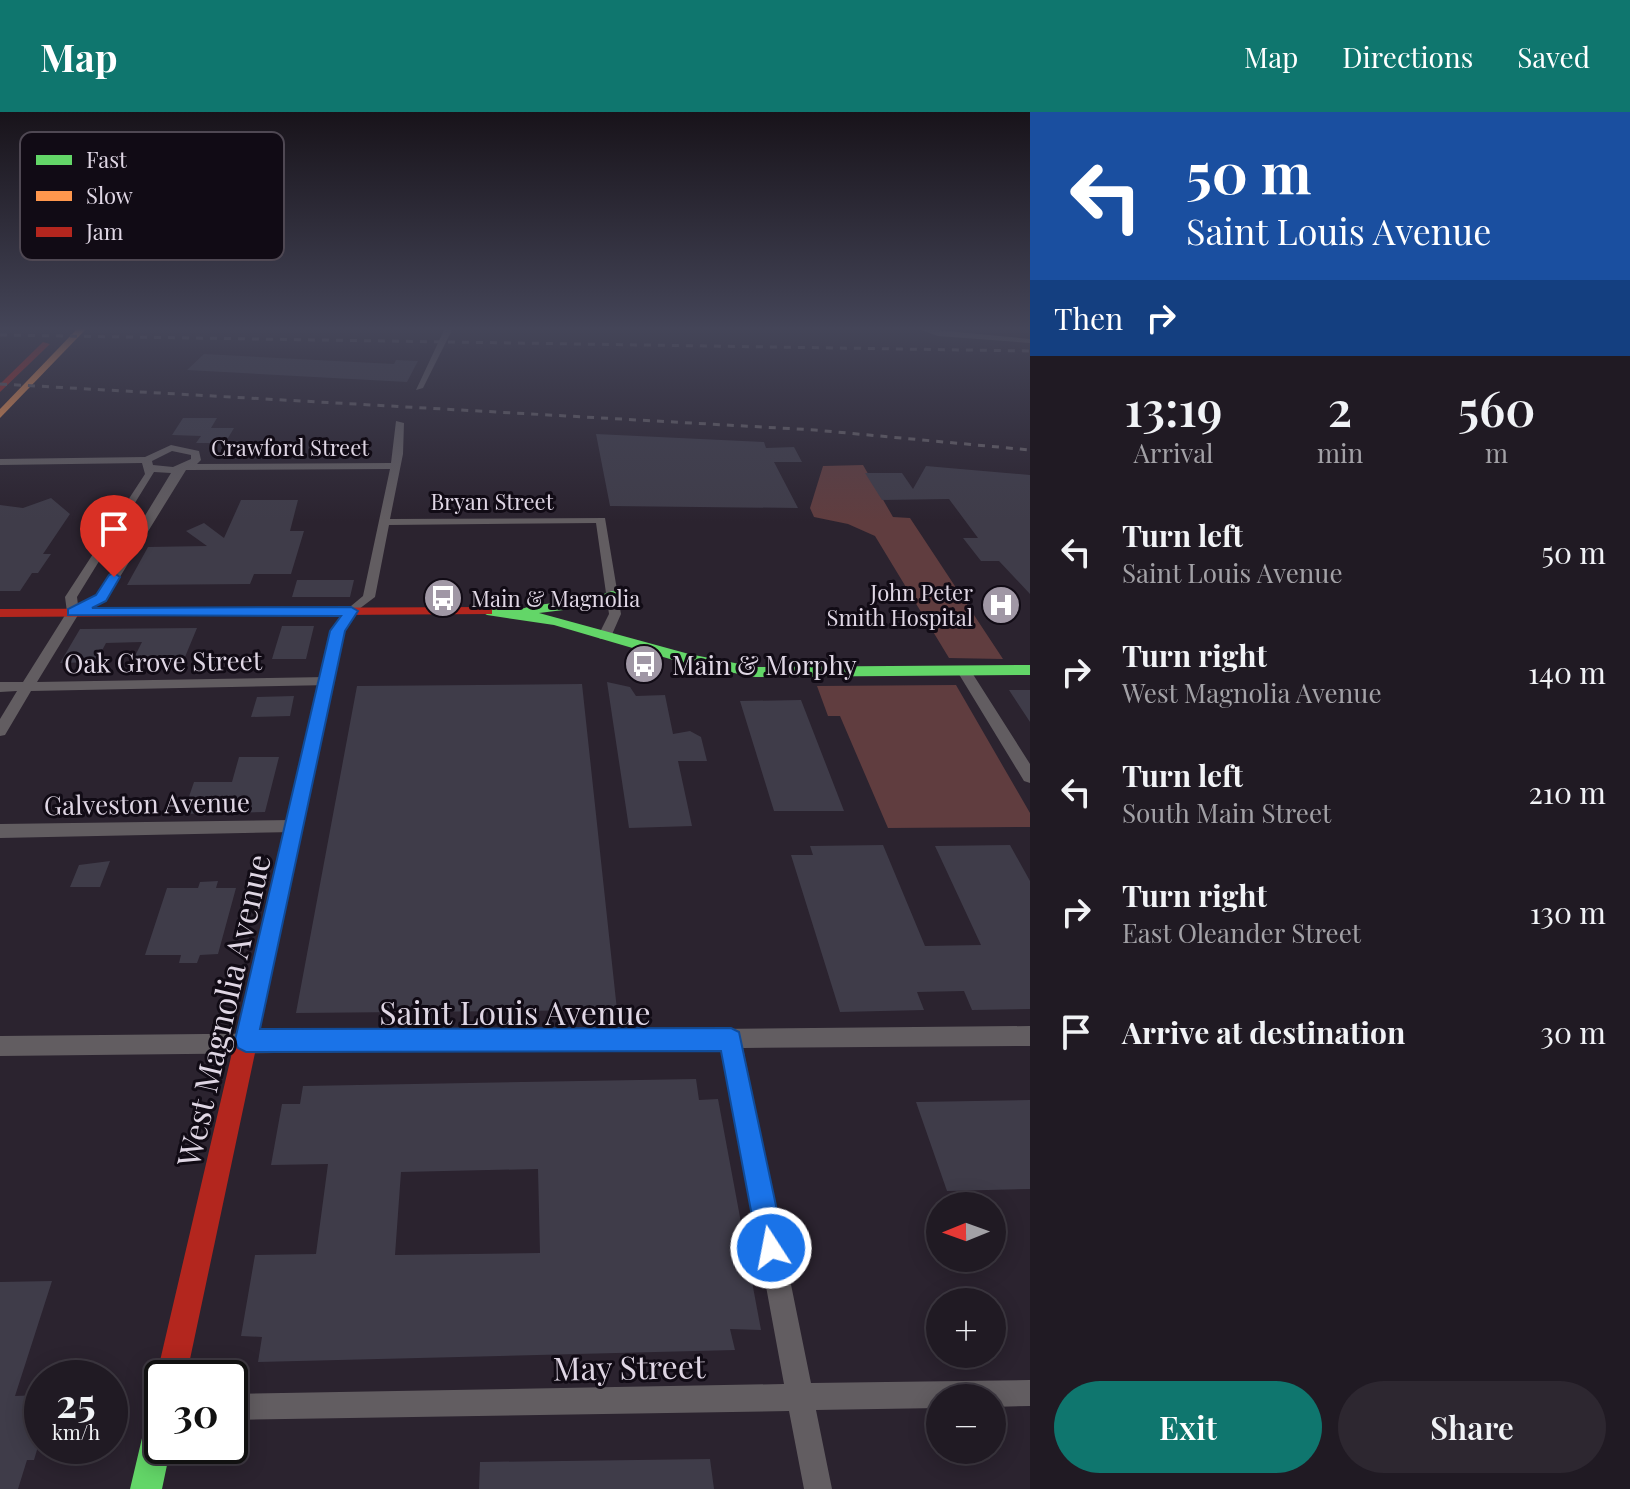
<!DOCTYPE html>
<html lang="en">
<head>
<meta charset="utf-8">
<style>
  :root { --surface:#201a23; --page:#2d2730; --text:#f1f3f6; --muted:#a2a1a6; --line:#3d3841; --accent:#0f766e }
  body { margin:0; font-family:"Playfair Display",serif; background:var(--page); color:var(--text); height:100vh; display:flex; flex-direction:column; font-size:30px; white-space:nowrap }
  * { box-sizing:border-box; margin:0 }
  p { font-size:26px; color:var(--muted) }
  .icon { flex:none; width:44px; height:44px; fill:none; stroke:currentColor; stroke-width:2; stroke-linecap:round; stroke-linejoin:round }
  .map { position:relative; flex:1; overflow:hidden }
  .sheet { display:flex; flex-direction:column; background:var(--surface); width:600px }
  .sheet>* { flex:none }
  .hud { background:#1a4fa0; color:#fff; overflow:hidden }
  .needle { width:52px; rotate:269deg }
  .fabs { position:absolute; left:926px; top:1080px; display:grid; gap:16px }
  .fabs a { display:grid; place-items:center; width:80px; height:80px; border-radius:50%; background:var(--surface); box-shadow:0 4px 20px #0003,0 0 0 2px var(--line); font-size:40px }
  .speed { position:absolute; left:24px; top:1248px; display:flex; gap:16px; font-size:40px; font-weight:700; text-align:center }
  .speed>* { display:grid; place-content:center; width:104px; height:104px; border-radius:50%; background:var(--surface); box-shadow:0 4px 20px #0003,0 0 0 2px var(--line); line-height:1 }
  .speed small { font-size:20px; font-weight:400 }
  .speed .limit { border:4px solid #111; border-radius:12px; background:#fff; color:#111 }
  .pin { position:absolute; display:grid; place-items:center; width:68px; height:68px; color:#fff; margin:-82px -34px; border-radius:50% 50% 50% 0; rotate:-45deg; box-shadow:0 0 8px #0007 }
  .pin .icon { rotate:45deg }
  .me { position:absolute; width:88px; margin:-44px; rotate:349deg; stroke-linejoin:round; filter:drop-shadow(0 0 6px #0008) }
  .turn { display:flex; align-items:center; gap:28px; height:168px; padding:0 24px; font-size:36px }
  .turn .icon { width:104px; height:104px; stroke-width:2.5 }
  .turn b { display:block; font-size:56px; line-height:68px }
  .then { display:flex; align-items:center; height:76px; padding:0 24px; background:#0003; gap:16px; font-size:30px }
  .eta { display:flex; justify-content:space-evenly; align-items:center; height:136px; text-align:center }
  .eta b { font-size:48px; font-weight:600; line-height:56px }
  .cta { display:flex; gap:16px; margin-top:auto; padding:16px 24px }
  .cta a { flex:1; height:92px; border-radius:48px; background:var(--accent); color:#fff; font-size:32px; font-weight:600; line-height:92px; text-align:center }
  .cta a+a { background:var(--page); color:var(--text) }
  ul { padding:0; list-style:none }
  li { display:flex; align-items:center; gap:24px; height:120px; padding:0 24px }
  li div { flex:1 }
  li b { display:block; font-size:30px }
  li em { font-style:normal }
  header { display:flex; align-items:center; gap:48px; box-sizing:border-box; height:112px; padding:0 40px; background:var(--accent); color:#fff }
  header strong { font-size:38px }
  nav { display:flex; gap:44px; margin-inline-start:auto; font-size:28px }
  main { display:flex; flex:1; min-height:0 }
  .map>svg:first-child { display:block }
  .green { fill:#603d3f }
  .building { fill:#3f3c49; fill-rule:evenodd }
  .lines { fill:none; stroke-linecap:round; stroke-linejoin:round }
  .street { fill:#625d61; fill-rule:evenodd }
  .fast { fill:#63d668; fill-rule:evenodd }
  .slow { fill:#ff974d; fill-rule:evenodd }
  .jam { fill:#b3261e; fill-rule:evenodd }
  .rail { stroke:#666066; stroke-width:3; stroke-dasharray:7 7; stroke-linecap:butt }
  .route { fill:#1a73e8; stroke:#114b97; stroke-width:2 }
  .labels { text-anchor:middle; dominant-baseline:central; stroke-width:6; stroke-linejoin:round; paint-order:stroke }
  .far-street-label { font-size:22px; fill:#dfd6e4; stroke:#110b15 }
  .far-poi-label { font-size:22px; fill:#dfd6e4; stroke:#110b15; text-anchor:end }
  .street-label { font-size:26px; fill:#dfd6e4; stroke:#110b15 }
  .poi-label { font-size:26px; fill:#dfd6e4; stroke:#110b15; text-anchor:start }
  .near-street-label { font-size:32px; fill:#dfd6e4; stroke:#110b15 }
  .key { fill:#110b15; stroke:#4f4853; stroke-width:2 }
  .key-label { font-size:22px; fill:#dfd6e4 }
</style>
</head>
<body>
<header>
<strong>Map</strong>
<nav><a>Map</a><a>Directions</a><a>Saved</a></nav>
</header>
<main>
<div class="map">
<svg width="1030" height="1377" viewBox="0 0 1030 1377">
  <rect width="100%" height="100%" fill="#2b232f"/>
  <path class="green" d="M863,353L893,405L910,406L1003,547L949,546L875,424L848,412L814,405L810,396L823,354Z
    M956,573L1030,701V715L888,716L840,604H828L817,574Z"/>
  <path class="building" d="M204,242L394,252L396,248L418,249L407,270L187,258Z
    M183,306H217L211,316H234L225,331H196L201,324L172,323Z
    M596,322L764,330L766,336L794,335L802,350H774L798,396L610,394Z
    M926,354L1030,363V482L999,449H981L963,426H978L949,387L882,388L865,361H902L913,377Z
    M51,386L70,402L43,442H51L38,461H32L20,479H0V393L23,396Z
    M241,388H298L290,419H304L291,462H254L250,472L127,473L148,435L207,434L186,419L204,411L224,426Z
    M297,468H354L350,485H292Z
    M282,514H314L306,547H272Z
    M197,516L185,545L134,546L142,530L106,531L96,550L60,551L80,517Z
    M607,570L630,575L636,584L665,583L673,622L690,619L701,625L707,649H678L692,714L629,716Z
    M582,572L617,898L296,901L357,574Z
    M1009,578H1030V610Z
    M294,584L290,604L251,605L257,585Z
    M801,588L844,699H774L740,589Z
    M239,645H279L265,700L183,702L194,670H232Z
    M883,733L925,834L981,833L935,734L1010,733L1030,769V897L972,898L964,879L917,880L924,898L840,900L791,743H813L810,734Z
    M110,749L100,775H70L79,753Z
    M218,769L216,776H236L218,842L200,843L197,851H179L181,843H145L167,776H198L200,770Z
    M696,967L699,988L718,987L761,1218L730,1217L735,1238L258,1250L262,1225L241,1224L255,1143L316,1142L328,1052L271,1053L282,992H300L303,974ZM538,1057L540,1141L395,1143L401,1060Z
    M1030,988V1077L947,1079L916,990Z
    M52,1169L15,1284L42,1283V1321L34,1348H27L18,1377H0V1170Z
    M710,1347L714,1377H479L480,1350Z"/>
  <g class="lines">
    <path class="street" d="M445,216H453L423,276L416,278Z
      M915,216L1030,227V231L938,224Z
      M396,309L404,311L403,342L390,407L605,406L621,502L610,527H600L598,524L609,502L596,411L389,413L375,485L351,503L345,499L363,484L390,357L186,358L105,489L78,503L37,570L326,565L333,570L331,573L31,579L5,623L0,624V607L17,579L0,580V570H23L67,500L65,485L145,362L142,351L0,353V347L145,345L171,333L199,339L201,348L197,352L391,351ZM172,339L191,343V347L173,355L153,353L152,349ZM154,360L171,361L96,484L78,493L77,485Z
      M964,555L969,556L1030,652V671L1024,669L957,559Z
      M294,708L300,709L302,714L300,719L294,720L0,726V712Z
      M1030,914V934L743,936L811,1271L1030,1268V1294L992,1295V1286H940V1296L816,1298L832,1377H804L789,1299L230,1308V1282L784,1272L722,936L0,944V924Z"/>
    <path class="fast" d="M612,479L617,480V486L596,494L539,501L689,542L755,555L1030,553V563L755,565L687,552L554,513L487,503L480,499C494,489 515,502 530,494L593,486Z
      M351,495L358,499L345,519L286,795L283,801L276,804L269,801L266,795L331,519L346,496Z
      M162,1290V1334H171L162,1377H130L147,1305L151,1294Z"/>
    <path class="slow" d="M78,216H87L0,306V297Z"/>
    <path class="jam" d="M43,230L50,232L0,280V272Z
      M487,495L492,496V502L0,505V497Z
      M276,786L283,789L286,795L186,1266H162V1277L156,1266L266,795L269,789Z"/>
    <path class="rail" d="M0,223L1030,239
      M0,272L815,318L1030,338"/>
  </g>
  <linearGradient id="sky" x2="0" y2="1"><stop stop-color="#18131a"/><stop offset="0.53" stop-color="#444558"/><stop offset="1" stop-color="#444558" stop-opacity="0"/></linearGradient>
  <rect width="1030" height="409" fill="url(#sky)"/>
  <path class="route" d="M114,461L120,465L106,489L92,496L351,495L358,499L345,519L260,917L731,916L739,920L785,1136L781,1146L771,1150L762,1146L758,1136L721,939L246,940L238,936L235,928L330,519L341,504L68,503V497L96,483L109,463Z"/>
  <defs>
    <g id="bus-disc" transform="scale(2)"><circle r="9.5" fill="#a097a5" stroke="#110b15"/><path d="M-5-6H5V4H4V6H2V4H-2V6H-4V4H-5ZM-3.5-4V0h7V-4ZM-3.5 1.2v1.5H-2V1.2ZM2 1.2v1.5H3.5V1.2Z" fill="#fff"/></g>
    <g id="hospital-disc" transform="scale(2)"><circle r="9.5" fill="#a097a5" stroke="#110b15"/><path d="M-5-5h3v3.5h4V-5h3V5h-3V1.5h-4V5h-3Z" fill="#fff"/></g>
  </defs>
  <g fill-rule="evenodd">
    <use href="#bus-disc" x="443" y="486"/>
    <use href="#hospital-disc" x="1001" y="493"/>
    <use href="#bus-disc" x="644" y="552"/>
  </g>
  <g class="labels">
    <g class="far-street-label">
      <text x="290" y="335">Crawford Street</text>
      <text x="492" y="389">Bryan Street</text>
    </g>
    <g class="far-poi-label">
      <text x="973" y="480">John Peter<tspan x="973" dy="25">Smith Hospital</tspan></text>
      <text x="471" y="486" text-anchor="start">Main &amp; Magnolia</text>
    </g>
    <g class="street-label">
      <text transform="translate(163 549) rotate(-1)">Oak Grove Street</text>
      <text transform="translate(147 691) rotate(-1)">Galveston Avenue</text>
    </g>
    <g class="poi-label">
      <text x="672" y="552">Main &amp; Morphy</text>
    </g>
    <g class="near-street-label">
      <text transform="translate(222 898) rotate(-77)">West Magnolia Avenue</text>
      <text x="515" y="899">Saint Louis Avenue</text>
      <text transform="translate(629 1254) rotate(-1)">May Street</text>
    </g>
  </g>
  <rect x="20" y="20" width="264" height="128" rx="12" class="key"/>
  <rect x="36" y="43" width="36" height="10" fill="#63d668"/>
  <rect x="36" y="79" width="36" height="10" fill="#ff974d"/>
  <rect x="36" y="115" width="36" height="10" fill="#b3261e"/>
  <g class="key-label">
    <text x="86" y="56">Fast</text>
    <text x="86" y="92">Slow</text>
    <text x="86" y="128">Jam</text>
  </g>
</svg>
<div class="fabs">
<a><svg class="needle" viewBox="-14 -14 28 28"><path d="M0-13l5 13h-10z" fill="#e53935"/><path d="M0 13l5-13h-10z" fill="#a2a1a6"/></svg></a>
<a>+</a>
<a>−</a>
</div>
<div class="speed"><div>25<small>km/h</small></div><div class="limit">30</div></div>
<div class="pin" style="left:114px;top:465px;background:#d93025"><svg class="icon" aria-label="arrive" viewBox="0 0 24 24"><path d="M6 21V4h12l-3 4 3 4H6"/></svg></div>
<svg class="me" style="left:771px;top:1136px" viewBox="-20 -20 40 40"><circle r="17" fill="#1a73e8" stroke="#fff" stroke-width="3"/><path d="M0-11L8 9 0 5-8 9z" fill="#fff"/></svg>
</div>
<section class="sheet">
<div class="hud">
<div class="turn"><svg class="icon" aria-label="left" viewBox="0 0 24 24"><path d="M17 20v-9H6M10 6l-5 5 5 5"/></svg><div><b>50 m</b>Saint Louis Avenue</div></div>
<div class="then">Then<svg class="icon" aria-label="right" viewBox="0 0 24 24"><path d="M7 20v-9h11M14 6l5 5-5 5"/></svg></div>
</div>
<div class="eta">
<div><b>13:19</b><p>Arrival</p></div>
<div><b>2</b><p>min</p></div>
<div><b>560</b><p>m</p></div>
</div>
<ul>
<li><svg class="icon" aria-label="left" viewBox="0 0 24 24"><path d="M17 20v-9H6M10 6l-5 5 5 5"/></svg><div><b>Turn left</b><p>Saint Louis Avenue</p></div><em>50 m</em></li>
<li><svg class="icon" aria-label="right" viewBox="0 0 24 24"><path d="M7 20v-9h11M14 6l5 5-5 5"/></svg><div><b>Turn right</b><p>West Magnolia Avenue</p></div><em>140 m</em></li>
<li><svg class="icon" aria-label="left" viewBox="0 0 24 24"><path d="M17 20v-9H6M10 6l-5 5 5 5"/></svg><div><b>Turn left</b><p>South Main Street</p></div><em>210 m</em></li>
<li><svg class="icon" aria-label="right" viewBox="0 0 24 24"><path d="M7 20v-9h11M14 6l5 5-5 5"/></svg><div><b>Turn right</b><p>East Oleander Street</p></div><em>130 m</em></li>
<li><svg class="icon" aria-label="arrive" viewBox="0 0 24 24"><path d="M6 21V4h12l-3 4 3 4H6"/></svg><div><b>Arrive at destination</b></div><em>30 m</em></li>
</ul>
<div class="cta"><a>Exit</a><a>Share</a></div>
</section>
</main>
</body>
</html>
